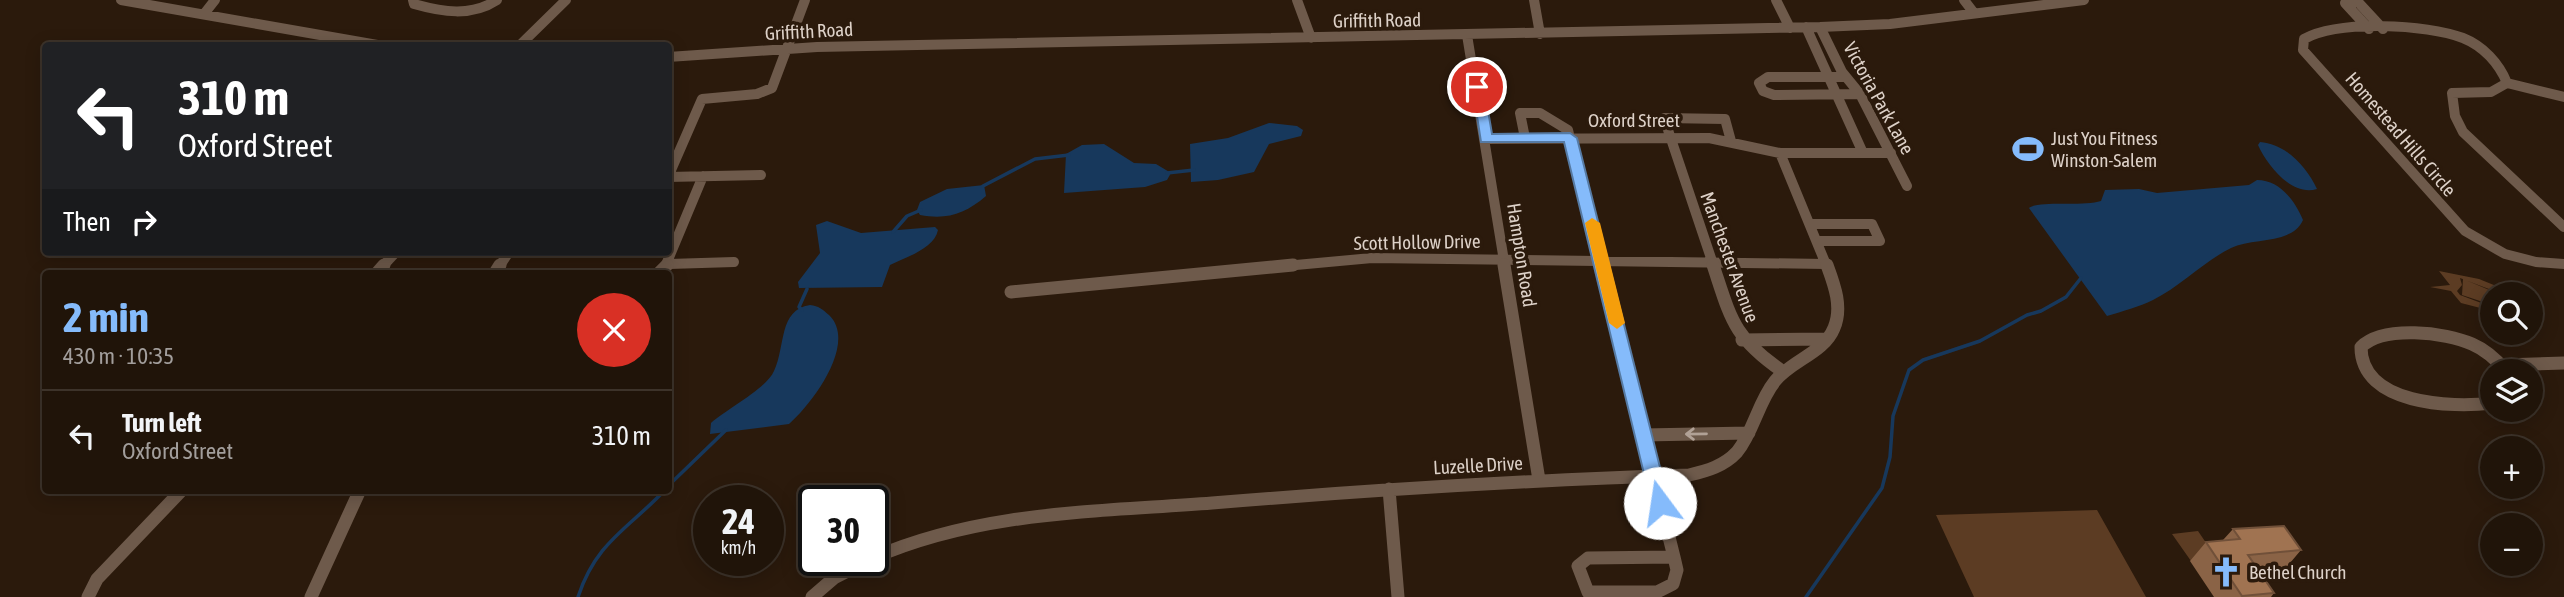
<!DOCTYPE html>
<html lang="en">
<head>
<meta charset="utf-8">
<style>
  :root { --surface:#201409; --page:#281d12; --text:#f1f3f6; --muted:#a29e9c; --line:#3d332a; --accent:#85bbfb }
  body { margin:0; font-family:"Asap Condensed",sans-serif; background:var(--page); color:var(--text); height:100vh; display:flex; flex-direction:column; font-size:26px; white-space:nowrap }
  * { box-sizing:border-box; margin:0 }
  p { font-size:23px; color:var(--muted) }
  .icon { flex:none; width:38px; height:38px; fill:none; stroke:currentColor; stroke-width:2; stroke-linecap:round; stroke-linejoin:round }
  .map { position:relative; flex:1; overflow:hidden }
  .details { position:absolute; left:42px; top:270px; width:630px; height:224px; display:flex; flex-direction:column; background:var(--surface); border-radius:7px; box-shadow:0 4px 18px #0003,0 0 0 2px var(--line) }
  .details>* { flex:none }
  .hud { position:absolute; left:42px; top:42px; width:630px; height:214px; border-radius:7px; box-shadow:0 4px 18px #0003,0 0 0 2px var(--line); background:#202124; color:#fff; overflow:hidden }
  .fabs { position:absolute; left:2480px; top:282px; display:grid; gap:14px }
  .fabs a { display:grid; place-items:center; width:63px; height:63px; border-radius:50%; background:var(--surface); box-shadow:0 4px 18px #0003,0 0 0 2px var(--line); font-size:35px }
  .speed { position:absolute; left:693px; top:485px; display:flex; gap:14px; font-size:35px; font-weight:700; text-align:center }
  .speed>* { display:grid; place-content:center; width:91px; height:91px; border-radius:50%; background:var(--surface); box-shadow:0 4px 18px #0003,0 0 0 2px var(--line); line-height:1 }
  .speed small { font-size:18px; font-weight:400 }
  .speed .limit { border:4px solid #111; border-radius:10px; background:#fff; color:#111 }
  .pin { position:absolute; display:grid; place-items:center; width:60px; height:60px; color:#fff; margin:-30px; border:4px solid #fff; border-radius:50%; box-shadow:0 2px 7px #0007 }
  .me { position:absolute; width:77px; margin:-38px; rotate:346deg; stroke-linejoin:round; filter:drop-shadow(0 0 5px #0008) }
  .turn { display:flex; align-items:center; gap:24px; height:147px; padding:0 21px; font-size:32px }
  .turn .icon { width:91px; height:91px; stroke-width:2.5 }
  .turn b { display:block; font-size:49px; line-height:60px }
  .then { display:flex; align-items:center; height:66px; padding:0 21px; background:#0003; gap:14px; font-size:26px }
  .round { display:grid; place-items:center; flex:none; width:74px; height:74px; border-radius:37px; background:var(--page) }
  .headline { display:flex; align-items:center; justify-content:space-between; height:119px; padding:0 21px }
  h1 { font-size:42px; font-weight:700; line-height:52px; color:var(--accent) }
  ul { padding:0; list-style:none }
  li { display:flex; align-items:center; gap:21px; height:91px; padding:0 21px; border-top:2px solid var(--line) }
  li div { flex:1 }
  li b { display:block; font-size:26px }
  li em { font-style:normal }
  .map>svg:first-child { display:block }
  .green { fill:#5c3c23 }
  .water { fill:#17385c }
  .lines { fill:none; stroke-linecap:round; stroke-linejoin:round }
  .stream { stroke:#17385c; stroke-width:3.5 }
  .minor-far1 { stroke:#6e5a4b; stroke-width:10 }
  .minor { stroke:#6e5a4b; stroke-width:13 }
  .wall { fill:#8a6346 }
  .building { fill:#a07351; stroke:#705039; stroke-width:2 }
  .oneway { stroke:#b1a196 }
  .route { fill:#85bbfb; stroke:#567aa3; stroke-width:2 }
  .slow { fill:#f59e0b }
  .labels { text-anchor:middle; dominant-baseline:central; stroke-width:7; stroke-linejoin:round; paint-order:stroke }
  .street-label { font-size:19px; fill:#ddd1c8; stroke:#2b1a0c }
  .poi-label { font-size:19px; fill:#ddd1c8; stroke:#2b1a0c; text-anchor:start }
</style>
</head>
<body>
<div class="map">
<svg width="2564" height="597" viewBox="0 0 2564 597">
  <rect width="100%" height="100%" fill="#2b1a0c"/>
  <path class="green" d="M2439,271L2479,279L2516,294H2502L2460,278L2462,285L2457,291L2460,295L2492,307V311L2461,303L2451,291L2430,287L2450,285Z
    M2463,279L2499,294H2492V305L2462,295Z
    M2097,510L2146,597H1974L1936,515Z
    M2198,531L2217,559L2191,561L2172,534Z"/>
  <path class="water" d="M1269,123L1297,126L1303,130L1301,136L1269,144L1254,172L1218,180L1191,182L1190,144L1228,138Z
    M2260,142C2287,144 2307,168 2317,189C2292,197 2267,165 2258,145Z
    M1104,144L1134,163L1156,164L1171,173L1167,180L1145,187L1064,193L1066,154L1082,145Z
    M2257,180C2280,180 2295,201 2303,220C2292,245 2253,237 2231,248C2203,262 2181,286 2153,300C2139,307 2123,311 2107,316L2029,208C2039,200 2083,207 2101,201L2105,190L2139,189L2157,193L2249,185Z
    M984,185L986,196C965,214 947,220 920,215L917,210L920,202L947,189Z
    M827,221L861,233L935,227L938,230C934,249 906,257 890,265L882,287L799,288L798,282L820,253L816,225Z
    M810,305C819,306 822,309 829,315C858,343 812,404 789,424L710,434L711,423C727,409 766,389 774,371C786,346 778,310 810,305Z"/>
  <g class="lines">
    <path class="stream" d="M1167,173L1194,170
      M983,186L1035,159L1069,155
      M893,232L907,216L921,210
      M802,310L799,307L807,289
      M668,486L726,430
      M578,597C596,542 628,529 665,490
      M1806,597L1882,488L1890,457L1893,416L1909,370L1923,360L1980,341L2027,315L2041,311L2066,297L2081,278"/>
    <path class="minor-far1" d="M121,0L383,46
      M413,0L414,4C442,12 471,17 497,0
      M1297,0L1311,38
      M1534,0L1540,34
      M1776,0L1790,28
      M1964,0L1974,13
      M2348,0L2345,3L2369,29
      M2350,0L2359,3L2383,29
      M204,14L215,0
      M1806,27L1863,153
      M1820,27L1842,72L1860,94L1907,186
      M1467,35L1505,267
      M519,46L566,0
      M668,57L817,47L1820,27L1890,24L2084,0
      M1845,77H1768L1759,83L1763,91L1774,95L1860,94
      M2507,83L2564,97
      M1525,138L1520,113H1540L1568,130L1601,267
      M1486,139L1709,138L1780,153H1891
      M1780,153L1827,267
      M668,177L702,99L757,94L772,88L805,0
      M668,177L761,175
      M1810,224H1872L1880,241H1817
      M2564,227L2463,132L2455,116L2452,93L2491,92L2507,83C2499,63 2483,46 2463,38C2426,24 2339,20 2304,39L2303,50L2465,231L2505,254L2536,262L2564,264
      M669,264L734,262
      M382,267L396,252
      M499,267L509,252
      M665,267L703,176
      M1274,267L1372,258L1826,264
      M1714,267L1664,118L1725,119L1731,141"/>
    <path class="minor" d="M1504,265L1539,480
      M1601,265L1674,557
      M1713,265C1731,319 1733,337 1782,371
      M377,273L384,265
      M495,273L500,265
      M659,273L667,265
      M1011,292L1293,265
      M1742,340L1827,339
      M2502,365L2564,363
      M2492,403C2452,408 2361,405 2361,347C2383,325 2445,332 2472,344C2486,350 2496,359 2506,371
      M1643,435L1749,433
      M1389,489L1398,597
      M1674,557L1677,570L1673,584L1657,592H1588L1578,566L1588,558Z
      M873,558C981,511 1096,512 1212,503C1371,490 1530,480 1689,475C1707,471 1724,466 1737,452C1754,431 1758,402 1775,381C1792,360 1824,353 1834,328C1843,307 1834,284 1827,265
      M88,597L97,579L182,490
      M311,597L360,490
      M812,597L834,578L869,560"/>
  </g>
  <path class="wall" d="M2233,529L2301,550L2284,570L2259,572L2274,593L2271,597H2214L2190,561L2206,542L2223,540Z"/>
  <path class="building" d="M2284,526L2301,550L2248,555L2274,593L2242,596L2206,542L2240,539L2233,529Z"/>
  <defs><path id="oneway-shaft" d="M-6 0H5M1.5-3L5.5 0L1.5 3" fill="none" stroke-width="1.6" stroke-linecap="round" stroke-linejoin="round" transform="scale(1.75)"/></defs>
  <use class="oneway" href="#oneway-shaft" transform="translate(1696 434) rotate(179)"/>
  <path class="route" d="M1472,84L1484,87L1492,134L1570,133L1577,138L1669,503L1667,508L1660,510L1651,503L1564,142H1481Z"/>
  <path class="slow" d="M1592,218L1600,223L1625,323L1617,329L1609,323L1585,223Z"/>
  <defs>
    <g id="stadium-bare" transform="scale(2.415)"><path d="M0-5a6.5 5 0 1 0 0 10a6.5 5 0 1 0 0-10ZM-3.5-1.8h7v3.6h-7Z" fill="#85bbfb" stroke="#2b1a0c" stroke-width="2.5" paint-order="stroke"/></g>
    <g id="church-bare" transform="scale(2.415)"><path d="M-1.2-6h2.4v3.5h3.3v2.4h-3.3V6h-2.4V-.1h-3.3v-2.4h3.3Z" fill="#85bbfb" stroke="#2b1a0c" stroke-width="2.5" paint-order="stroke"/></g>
  </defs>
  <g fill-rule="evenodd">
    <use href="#stadium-bare" x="2028" y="149"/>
    <use href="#church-bare" x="2226" y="572"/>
  </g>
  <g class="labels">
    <g class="street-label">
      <text transform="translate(1377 20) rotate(-1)">Griffith Road</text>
      <text transform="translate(809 31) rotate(-3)">Griffith Road</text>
      <text transform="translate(1879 98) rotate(61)">Victoria Park Lane</text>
      <text x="1634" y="120">Oxford Street</text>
      <text transform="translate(2401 134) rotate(49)">Homestead Hills Circle</text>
      <text transform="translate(1417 242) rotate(-1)">Scott Hollow Drive</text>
      <text transform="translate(1522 255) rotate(81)">Hampton Road</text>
      <text transform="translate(1730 257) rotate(70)">Manchester Avenue</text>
      <text transform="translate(1478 465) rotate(-3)">Luzelle Drive</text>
    </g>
    <g class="poi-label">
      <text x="2051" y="138">Just You Fitness<tspan x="2051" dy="22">Winston-Salem</tspan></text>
      <text x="2249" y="572">Bethel Church</text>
    </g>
  </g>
</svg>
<div class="fabs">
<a><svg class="icon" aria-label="search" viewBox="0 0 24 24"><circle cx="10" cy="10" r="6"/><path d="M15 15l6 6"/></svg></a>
<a><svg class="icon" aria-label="layers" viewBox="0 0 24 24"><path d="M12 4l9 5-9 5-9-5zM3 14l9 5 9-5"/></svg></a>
<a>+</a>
<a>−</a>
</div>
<div class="speed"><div>24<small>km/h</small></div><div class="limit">30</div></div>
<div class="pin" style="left:1477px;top:87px;background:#d93025"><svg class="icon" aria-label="arrive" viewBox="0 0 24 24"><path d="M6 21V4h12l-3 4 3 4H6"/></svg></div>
<svg class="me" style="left:1660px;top:503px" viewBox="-20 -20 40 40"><circle r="19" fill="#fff"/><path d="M0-13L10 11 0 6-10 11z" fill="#85bbfb"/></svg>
<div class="hud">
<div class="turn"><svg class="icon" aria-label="left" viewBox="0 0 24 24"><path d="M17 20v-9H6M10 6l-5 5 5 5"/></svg><div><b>310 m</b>Oxford Street</div></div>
<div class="then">Then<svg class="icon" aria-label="right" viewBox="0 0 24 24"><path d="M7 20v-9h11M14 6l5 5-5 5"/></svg></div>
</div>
<section class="details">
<div class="headline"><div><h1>2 min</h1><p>430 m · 10:35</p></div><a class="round" style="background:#d93025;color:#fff"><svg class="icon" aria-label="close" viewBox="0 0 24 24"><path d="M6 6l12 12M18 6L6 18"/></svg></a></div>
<ul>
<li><svg class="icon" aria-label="left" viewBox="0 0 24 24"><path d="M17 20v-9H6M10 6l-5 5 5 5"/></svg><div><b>Turn left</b><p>Oxford Street</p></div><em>310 m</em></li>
</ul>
</section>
</div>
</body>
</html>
